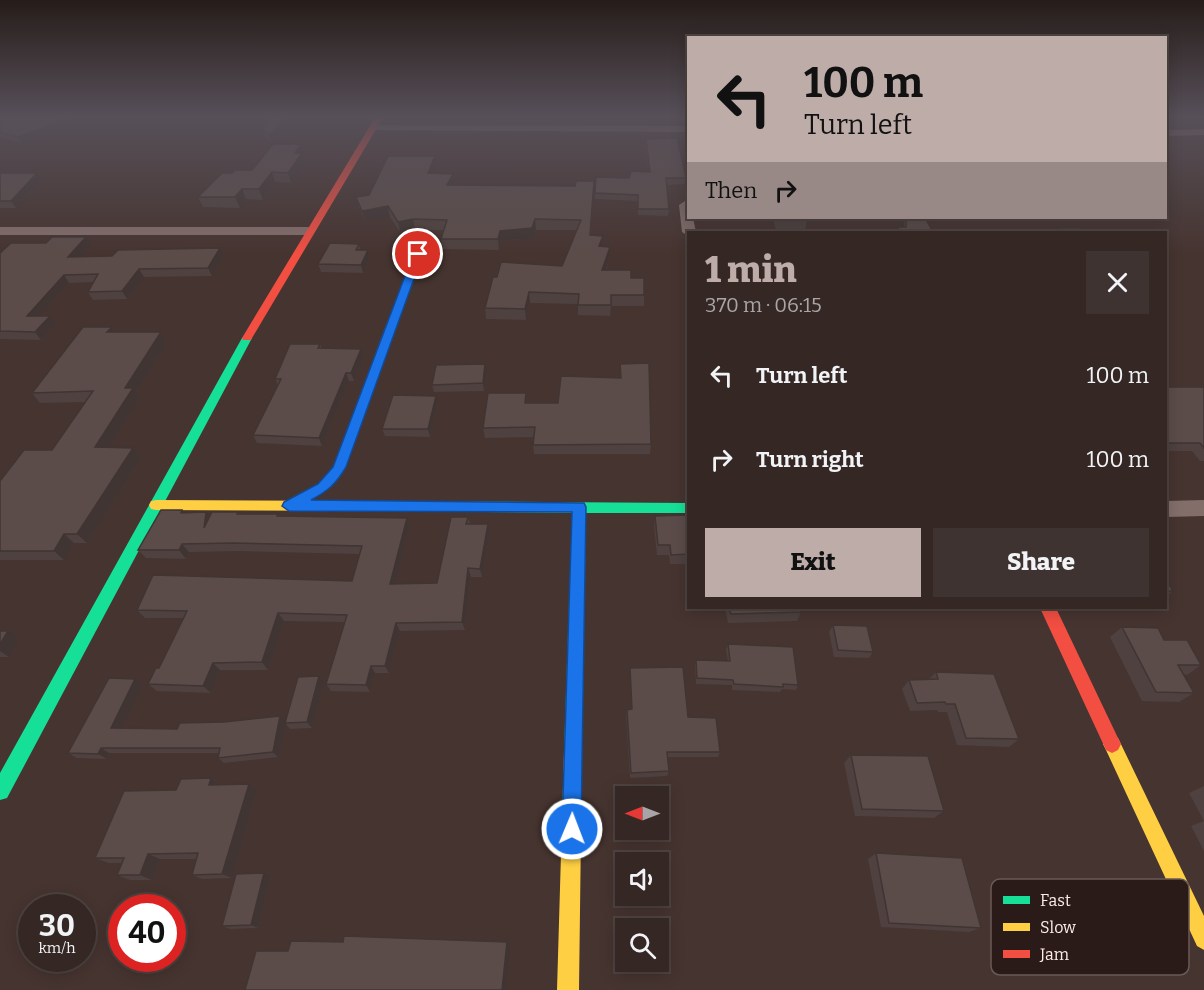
<!DOCTYPE html>
<html lang="en">
<head>
<meta charset="utf-8">
<style>
  :root { --surface:#342724; --page:#3f3331; --text:#f1f3f6; --muted:#a9a5a6; --line:#4e4441; --accent:#beaca8 }
  body { margin:0; font-family:Bitter,serif; background:var(--page); color:var(--text); height:100vh; display:flex; flex-direction:column; font-size:22px; white-space:nowrap }
  * { box-sizing:border-box; margin:0 }
  p { font-size:20px; color:var(--muted) }
  .icon { flex:none; width:33px; height:33px; fill:none; stroke:currentColor; stroke-width:2; stroke-linecap:round; stroke-linejoin:round }
  .map { position:relative; flex:1; overflow:hidden }
  .panel { position:absolute; left:687px; top:231px; width:480px; height:378px; display:flex; flex-direction:column; background:var(--surface); border-radius:0px; box-shadow:0 3px 15px #0003,0 0 0 2px var(--line) }
  .panel>* { flex:none }
  .banner { position:absolute; left:687px; top:36px; width:480px; height:183px; border-radius:0px; box-shadow:0 3px 15px #0003,0 0 0 2px var(--line); background:#beaca8; color:#111; overflow:hidden }
  .needle { width:39px; rotate:270deg }
  .buttons { position:absolute; left:615px; top:786px; display:grid; gap:12px }
  .buttons a { display:grid; place-items:center; width:54px; height:54px; border-radius:0px; background:var(--surface); box-shadow:0 3px 15px #0003,0 0 0 2px var(--line); font-size:30px }
  .speed { position:absolute; left:18px; top:894px; display:flex; gap:12px; font-size:30px; font-weight:700; text-align:center }
  .speed>* { display:grid; place-content:center; width:78px; height:78px; border-radius:50%; background:var(--surface); box-shadow:0 3px 15px #0003,0 0 0 2px var(--line); line-height:1 }
  .speed small { font-size:15px; font-weight:400 }
  .speed .limit { border:9px solid #d22; background:#fff; color:#111 }
  .pin { position:absolute; display:grid; place-items:center; width:51px; height:51px; color:#fff; margin:-26px; border:3px solid #fff; border-radius:50%; box-shadow:0 2px 6px #0007 }
  .me { position:absolute; width:66px; margin:-33px; rotate:1deg; stroke-linejoin:round; filter:drop-shadow(0 0 4px #0008) }
  .turn { display:flex; align-items:center; gap:21px; height:126px; padding:0 18px; font-size:27px }
  .turn .icon { width:78px; height:78px; stroke-width:2.5 }
  .turn b { display:block; font-size:42px; line-height:51px }
  .then { display:flex; align-items:center; height:57px; padding:0 18px; background:#0003; gap:12px; font-size:22px }
  .round { display:grid; place-items:center; flex:none; width:63px; height:63px; border-radius:0px; background:var(--page) }
  .head { display:flex; align-items:center; justify-content:space-between; height:102px; padding:0 18px }
  h1 { font-size:36px; font-weight:800; line-height:45px; color:var(--accent) }
  .button { display:flex; gap:12px; margin-top:auto; padding:12px 18px }
  .button a { flex:1; height:69px; border-radius:0px; background:var(--accent); color:#111; font-size:24px; font-weight:800; line-height:69px; text-align:center }
  .button a+a { background:var(--page); color:var(--text) }
  ul { padding:0; list-style:none }
  li { display:flex; align-items:center; gap:18px; height:84px; padding:0 18px }
  li div { flex:1 }
  li b { display:block; font-size:22px }
  li em { font-style:normal }
  .map>svg:first-child { display:block }
  .lines { fill:none; stroke-linecap:round; stroke-linejoin:round }
  .lane { fill:#836e6a; fill-rule:evenodd }
  .street { fill:#836e6a; fill-rule:evenodd }
  .fast { fill:#16e098; fill-rule:evenodd }
  .slow { fill:#ffcf43; fill-rule:evenodd }
  .jam { fill:#f24e42; fill-rule:evenodd }
  .wall { fill:#4e413f }
  .shaded-wall { fill:#403533 }
  .building { fill:#5b4c49; stroke:#403533; stroke-width:1.5 }
  .route { fill:#1a73e8; stroke:#114b97; stroke-width:1.5 }
  .key { fill:#2a1b18; stroke:#6a5a57; stroke-width:1.5 }
  .key-label { font-size:16px; fill:#feece9 }
</style>
</head>
<body>
<div class="map">
<svg width="1204" height="990" viewBox="0 0 1204 990">
  <rect width="100%" height="100%" fill="#463430"/>
  <g class="lines">
    <path class="lane" d="M422,235L429,237L391,333L344,467C336,481 314,506 296,503L295,500L296,497L319,484L334,466L383,333Z"/>
    <path class="street" d="M373,125L688,126V132L369,130L368,128Z
      M1204,129V135L1166,136V130Z
      M685,201L688,202V218H693L696,232H688V236L682,232L679,205Z
      M0,227H308L315,231L308,235H0Z
      M1204,500V516L1166,517V501Z"/>
    <path class="fast" d="M247,335L252,338L7,798L0,800V773L242,338Z
      M383,501L688,503V513H586L582,752L579,758L573,761L567,758L564,752L572,513L383,511L378,510L376,506L378,502Z"/>
    <path class="slow" d="M156,500L383,501L388,502L390,506L388,510L383,511L156,510L151,509L149,505L151,501Z
      M1112,735L1118,738L1204,916V950L1197,946L1106,750L1103,744L1106,738Z
      M573,743L579,746L582,752L579,990H557L564,752L567,746Z"/>
    <path class="jam" d="M376,116H384L252,338L251,340H243L242,338Z
      M1040,608H1056L1118,738L1121,744L1118,750L1112,753L1106,750Z"/>
  </g>
  <path class="wall" d="M0,116H94L22,144L0,137Z
    M272,116L271,142L265,137L263,130Z
    M646,139L686,178L685,184L667,185L669,209L668,216L638,215V201L595,199V193L629,178L649,172L645,145Z
    M301,144L305,154L303,155L306,162L291,183L275,182L263,200L246,199L240,208L203,207L198,197L232,173L252,170Z
    M435,156L436,166L434,173L454,184V185L594,191L591,235L603,246L610,257L606,270L631,278L644,295V306H611L610,316L578,315V304L530,303L526,320L486,319L485,308L497,277L562,266L577,230H536L533,238L501,241L499,250L443,249L441,239L443,230H415L400,232L390,217L365,221L359,207L356,197L369,195Z
    M0,173L41,180L16,208H0Z
    M773,218H807V219L805,230H776Z
    M904,218H925L933,232H895L897,227H904Z
    M1058,228L1085,232H1055Z
    M359,244L360,250H368L370,258L363,273L321,272L318,264Z
    M91,245L80,257L112,256L220,248L224,255L212,276L144,277L127,299L93,300L88,292L93,282L69,283L40,316L56,324L41,340L0,339V253Z
    M112,327L115,332H161L167,342L136,392L140,398L109,447L133,448L141,458L87,543H74L64,560H0V481L52,450L86,402L40,403L32,393Z
    M320,344L322,348L364,357L354,381H349L322,446L257,443L253,435L278,385L275,379Z
    M620,364L651,444L650,454H534L533,445L534,437L485,438L483,428L527,403H558L620,378Z
    M487,372L484,391L434,392L432,385Z
    M1166,387H1204V461H1200L1192,451H1166Z
    M438,404L430,437L385,436L382,429Z
    M185,513L210,517L239,514L279,516L407,518L410,526L395,584L437,583L468,517L470,524L490,533L482,577H471L465,630L400,631L389,673H375L370,692L331,691L326,684L345,622L284,621L268,670H220L211,693L157,691L148,684L159,668L183,618H145L137,610L352,581L359,554L239,551L189,552L186,559L146,558L138,550Z
    M688,515V573H687L686,564H670L669,555H657L654,526L655,516Z
    M1166,579L1173,591L1166,597Z
    M725,608H800L801,612L797,621L728,623Z
    M833,625L873,652L869,658L834,657L829,632Z
    M1122,627L1164,640L1201,665L1187,675L1183,674L1194,693L1179,702L1142,701L1110,637Z
    M0,631L20,640L9,657H0Z
    M728,644L798,685L796,690L782,689L780,692L732,690V685L696,684L695,665L696,660L728,661L726,649Z
    M630,668L688,717L720,752L718,757H667L669,771L667,776L630,778L626,715L627,710L632,709Z
    M936,672L1019,739L1009,747L957,745L947,712H938L937,710L910,711L902,689L909,680L929,679Z
    M324,683L312,728L290,729L285,723L278,757L224,763L218,758L219,753H109L107,759L77,758L68,753L143,685L121,728L177,729L224,722L280,716L285,721Z
    M851,755L944,811L934,818L855,816L844,763Z
    M211,778L219,784H249L257,790L232,878L202,879L192,875L197,859H160L152,880H130L117,875L122,863H109L95,858L176,790Z
    M1204,786V851L1191,826L1204,821L1189,793Z
    M876,853L981,928L969,932L881,927L868,859Z
    M271,876L258,928L230,929L222,926Z"/>
  <path class="shaded-wall" d="M74,116H94L22,144L18,137Z
    M288,116H296L271,142L269,135Z
    M301,144L305,154L303,155L306,162L291,183L288,173L295,153Z
    M435,156L436,166L430,183L428,173Z
    M272,172L275,182L263,200L259,189Z
    M37,173L41,180L16,208L11,201Z
    M453,174L454,184L449,195L447,185Z
    M594,181V191L590,245V235Z
    M242,189L246,199L240,208L235,197Z
    M388,206L390,217L365,221L362,211Z
    M413,219L415,230L400,232L398,222Z
    M535,219L536,230L533,238L501,241L499,250L498,239L500,231Z
    M603,236V246H599Z
    M86,237L91,245L73,265L68,257Z
    M610,247V257L602,280V270Z
    M220,248L224,255L212,276L208,268Z
    M368,250L370,258L363,273L361,265Z
    M139,269L144,277L127,299L122,291Z
    M64,275L69,283L33,324L27,316Z
    M529,292L530,303L526,320L525,309Z
    M50,316L56,324L41,340L35,332Z
    M112,327L118,337L107,332Z
    M161,332L167,342L136,392L140,398L103,457L95,447L125,388Z
    M361,349L364,357L354,381L351,373Z
    M485,364L487,372L484,391L483,383Z
    M346,373L349,381L322,446L319,438Z
    M436,396L438,404L430,437L428,429Z
    M133,448L141,458L87,543L77,534Z
    M206,512L213,521L204,528Z
    M407,518L410,526L393,592L390,584Z
    M488,524L490,533L482,577L480,569Z
    M64,534L74,543L64,560L54,551Z
    M182,544L189,552L186,559L179,550Z
    M468,568L471,577L465,630L462,622Z
    M278,613L284,621L268,670L262,662Z
    M396,623L400,631L389,673L385,666Z
    M8,631L20,640L9,657L0,651V644Z
    M213,663L220,670L211,693L203,686Z
    M371,666L375,673L370,692L366,685Z
    M319,676L324,683L312,728L307,722Z
    M135,679L143,685L119,734L111,728Z
    M280,716L286,721L278,757L273,752Z
    M101,748L109,753L107,759L98,754Z
    M211,778L220,785H209Z
    M249,784L257,790L232,878L222,874Z
    M148,854L160,859L152,880L140,875Z
    M264,873L271,876L258,928L251,925Z
    M507,942L510,945L506,990H502Z"/>
  <path class="building" d="M0,116H74L18,137L0,132Z
    M272,116H288L269,135L263,130Z
    M677,138L686,178H666L669,209H638V195L595,193L596,177L629,178L631,171L650,172L646,139Z
    M273,144H301L295,153H302L288,173L272,172L259,189H242L235,197H198L222,173H232L235,170H252Z
    M388,156H435L428,173L453,174L447,185L575,186L576,181H594L590,235L603,236L599,246L610,247L602,270H631V278H644V295H611V305H578L579,294L529,292L525,309L485,308L493,277H497L501,262L562,266L581,220L535,219L532,228L500,231L498,239H441L447,220L413,219L398,222L388,206L362,211L356,197L369,195Z
    M0,173H37L11,201H0Z
    M778,218H807V219H779Z
    M906,218H925L933,232H900L897,227H906Z
    M1058,228H1080L1085,232H1062Z
    M52,237H86L68,257L112,256L118,250L220,248L208,268L139,269L122,291L88,292L98,274L64,275L27,316H50L35,332L0,331V253L11,243H46Z
    M330,243L359,244L356,250H368L361,265L318,264Z
    M83,327H112L107,332H161L125,388H133L95,447L133,448L77,534H64L54,551H0V481L24,450H52L93,391L32,393Z
    M290,344H320L318,348L361,349L351,373H346L319,438L253,435L281,379H275Z
    M649,363L651,444L533,445L535,427L483,428L488,393H526L525,403H558L561,376L621,378L620,364Z
    M485,364L483,383L432,385L436,365Z
    M1166,387H1204V448L1200,443H1166Z
    M393,395L436,396L428,429H382Z
    M161,510H182L181,513L206,512L204,528L212,512H238L237,514H278L277,516L407,518L390,584L437,583L451,517H468L466,524H488L480,569L468,568L462,622L396,623L385,666H371L366,685L326,684L347,615L278,613L262,662L213,663L203,686L148,684L156,668H159L187,611L137,610L153,575L352,581L362,546L233,543L182,544L179,550H138Z
    M688,515V559V554L671,555L670,545H658L655,516Z
    M1166,579L1173,591H1166Z
    M729,608H800L801,612L731,614Z
    M833,625L867,626L873,652L838,650Z
    M1122,627L1158,628L1164,640H1187L1201,665H1178L1194,693L1156,692Z
    M0,631H8L0,644Z
    M728,644L793,647L798,685L783,684V687L734,684L733,680L697,678L696,660L730,661Z
    M683,667L688,717L716,718L720,752H667L669,771L631,773L627,710L632,709L630,668Z
    M936,672L994,674L1019,739L966,738L955,704H946L945,702L917,703L909,680L938,679Z
    M319,676L307,722L285,723L298,677Z
    M109,678L135,679L111,728L177,729L180,723L224,722L280,716L273,752L218,758L220,748H101L98,754L68,753Z
    M851,755L928,756L944,811L862,809Z
    M211,778L209,785L249,784L222,874L192,875L198,853L148,854L140,875H117L124,858H95L124,791L176,790L181,779Z
    M876,853L962,858L981,928L889,923Z
    M264,873L251,925L222,926L236,874Z
    M344,936L507,942L502,990H245L256,951H288L291,941L343,942Z"/>
  <linearGradient id="sky" x2="0" y2="1"><stop stop-color="#261d1a"/><stop offset="0.46" stop-color="#575059"/><stop offset="1" stop-color="#575059" stop-opacity="0"/></linearGradient>
  <rect width="1204" height="254" fill="url(#sky)"/>
  <path class="route" d="M414,252L423,254L346,467C336,484 328,491 311,500L584,503L586,507L581,829L578,836L572,839L565,836L562,829L572,512L289,511L282,506L284,502L318,484L333,467Z"/>
  <rect x="991" y="879" width="198" height="96" rx="9" class="key"/>
  <rect x="1003" y="896" width="27" height="8" fill="#16e098"/>
  <rect x="1003" y="923" width="27" height="8" fill="#ffcf43"/>
  <rect x="1003" y="950" width="27" height="8" fill="#f24e42"/>
  <g class="key-label">
    <text x="1040" y="906">Fast</text>
    <text x="1040" y="933">Slow</text>
    <text x="1040" y="960">Jam</text>
  </g>
</svg>
<div class="buttons">
<a><svg class="needle" viewBox="-14 -14 28 28"><path d="M0-13l5 13h-10z" fill="#e53935"/><path d="M0 13l5-13h-10z" fill="#a9a5a6"/></svg></a>
<a><svg class="icon" aria-label="sound" viewBox="0 0 24 24"><path d="M4 9h4l5-4v14l-5-4H4zM17 9q2 3 0 6"/></svg></a>
<a><svg class="icon" aria-label="search" viewBox="0 0 24 24"><circle cx="10" cy="10" r="6"/><path d="M15 15l6 6"/></svg></a>
</div>
<div class="speed"><div>30<small>km/h</small></div><div class="limit">40</div></div>
<div class="pin" style="left:418px;top:254px;background:#d93025"><svg class="icon" aria-label="arrive" viewBox="0 0 24 24"><path d="M6 21V4h12l-3 4 3 4H6"/></svg></div>
<svg class="me" style="left:572px;top:829px" viewBox="-20 -20 40 40"><circle r="17" fill="#1a73e8" stroke="#fff" stroke-width="3"/><path d="M0-11L8 9 0 5-8 9z" fill="#fff"/></svg>
<div class="banner">
<div class="turn"><svg class="icon" aria-label="left" viewBox="0 0 24 24"><path d="M17 20v-9H6M10 6l-5 5 5 5"/></svg><div><b>100 m</b>Turn left</div></div>
<div class="then">Then<svg class="icon" aria-label="right" viewBox="0 0 24 24"><path d="M7 20v-9h11M14 6l5 5-5 5"/></svg></div>
</div>
<section class="panel">
<div class="head"><div><h1>1 min</h1><p>370 m · 06:15</p></div><a class="round"><svg class="icon" aria-label="close" viewBox="0 0 24 24"><path d="M6 6l12 12M18 6L6 18"/></svg></a></div>
<ul>
<li><svg class="icon" aria-label="left" viewBox="0 0 24 24"><path d="M17 20v-9H6M10 6l-5 5 5 5"/></svg><div><b>Turn left</b></div><em>100 m</em></li>
<li><svg class="icon" aria-label="right" viewBox="0 0 24 24"><path d="M7 20v-9h11M14 6l5 5-5 5"/></svg><div><b>Turn right</b></div><em>100 m</em></li>
</ul>
<div class="button"><a>Exit</a><a>Share</a></div>
</section>
</div>
</body>
</html>
